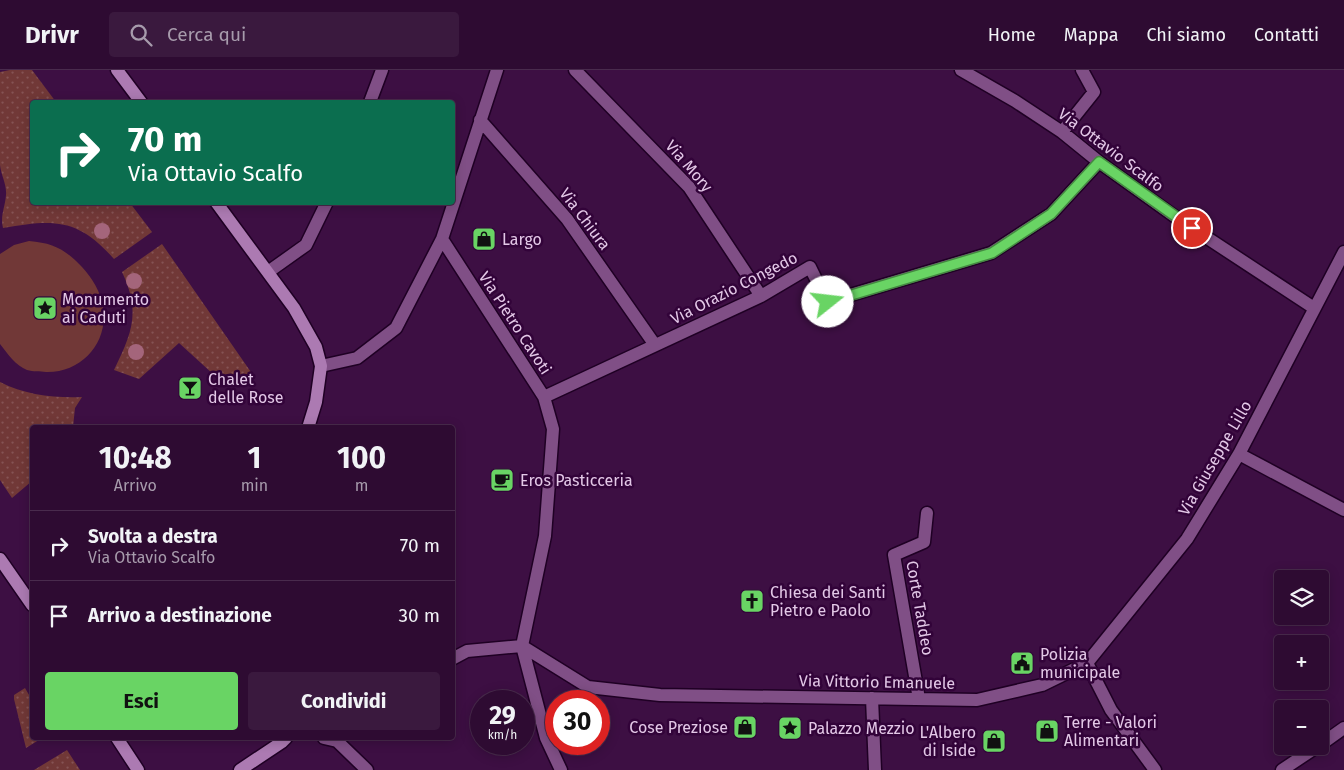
<!DOCTYPE html>
<html lang="it">
<head>
<meta charset="utf-8">
<style>
  :root { --surface:#2e0b32; --page:#3a193e; --text:#f1f3f6; --muted:#a79bac; --line:#492b4d; --accent:#69d464 }
  body { margin:0; font-family:"Fira Sans",sans-serif; background:var(--page); color:var(--text); height:100vh; display:flex; flex-direction:column; font-size:19px; white-space:nowrap }
  * { box-sizing:border-box; margin:0 }
  p { font-size:16px; color:var(--muted) }
  .icon { flex:none; width:28px; height:28px; fill:none; stroke:currentColor; stroke-width:2; stroke-linecap:round; stroke-linejoin:round }
  .map { position:relative; flex:1; overflow:hidden }
  .drawer { position:absolute; left:30px; top:355px; width:425px; height:315px; display:flex; flex-direction:column; background:var(--surface); border-radius:5px; box-shadow:0 2px 12px #0003,0 0 0 1px var(--line) }
  .drawer>* { flex:none }
  .banner { position:absolute; left:30px; top:30px; width:425px; height:105px; border-radius:5px; box-shadow:0 2px 12px #0003,0 0 0 1px var(--line); background:#0b6e4f; color:#fff; overflow:hidden }
  .fabs { position:absolute; left:1274px; top:500px; display:grid; gap:10px }
  .fabs a { display:grid; place-items:center; width:55px; height:55px; border-radius:5px; background:var(--surface); box-shadow:0 2px 12px #0003,0 0 0 1px var(--line); font-size:25px }
  .speed { position:absolute; left:470px; top:620px; display:flex; gap:10px; font-size:25px; font-weight:700; text-align:center }
  .speed>* { display:grid; place-content:center; width:65px; height:65px; border-radius:50%; background:var(--surface); box-shadow:0 2px 12px #0003,0 0 0 1px var(--line); line-height:1 }
  .speed small { font-size:12px; font-weight:400 }
  .speed .limit { border:8px solid #d22; background:#fff; color:#111 }
  .pin { position:absolute; display:grid; place-items:center; width:42px; height:42px; color:#fff; margin:-21px; border:2px solid #fff; border-radius:50%; box-shadow:0 1px 5px #0007 }
  .me { position:absolute; width:55px; margin:-28px; rotate:74deg; stroke-linejoin:round; filter:drop-shadow(0 0 4px #0008) }
  .turn { display:flex; align-items:center; gap:18px; height:105px; padding:0 15px; font-size:22px }
  .turn .icon { width:65px; height:65px; stroke-width:2.5 }
  .turn b { display:block; font-size:35px; line-height:42px }
  .eta { display:flex; justify-content:space-evenly; align-items:center; height:85px; text-align:center }
  .eta b { font-size:30px; font-weight:700; line-height:35px }
  .cta { display:flex; gap:10px; margin-top:auto; padding:10px 15px }
  .cta a { flex:1; height:58px; border-radius:5px; background:var(--accent); color:#111; font-size:20px; font-weight:700; line-height:58px; text-align:center }
  .cta a+a { background:var(--page); color:var(--text) }
  ul { padding:0; list-style:none }
  li { display:flex; align-items:center; gap:15px; height:70px; padding:0 15px; border-top:1px solid var(--line) }
  li div { flex:1 }
  li b { display:block; font-size:19px }
  li em { font-style:normal }
  header { display:flex; align-items:center; gap:30px; box-sizing:border-box; height:70px; padding:0 25px; background:var(--surface); border-bottom:1px solid var(--line) }
  header strong { font-size:24px }
  nav { display:flex; gap:28px; margin-inline-start:auto; font-size:18px }
  .search { width:350px; height:45px; background:var(--page); display:flex; align-items:center; gap:12px; box-sizing:border-box; padding:0 18px; border-radius:5px; color:var(--muted); font-size:19px }
  .map>svg:first-child { display:block }
  .grass { fill:url(#grass-dots) }
  .garden { fill:#713837 }
  .lines { fill:none; stroke-linecap:round; stroke-linejoin:round }
  .minor-casing { stroke:#1f0024; stroke-width:15 }
  .major-casing { stroke:#1f0024; stroke-width:15 }
  .minor { stroke:#804f86; stroke-width:12 }
  .major { stroke:#ac7ab2; stroke-width:12 }
  .tree { fill:#a4657b }
  .route-casing { stroke:#448a41; stroke-width:12 }
  .route { stroke:#69d464; stroke-width:9 }
  .labels { text-anchor:middle; dominant-baseline:central; stroke-width:5; stroke-linejoin:round; paint-order:stroke }
  .street-label { font-size:16px; fill:#e3c8e7; stroke:#320339 }
  .poi-label { font-size:16px; fill:#e3c8e7; stroke:#320339; text-anchor:start }
</style>
</head>
<body>
<header>
<strong>Drivr</strong>
<div class="search"><svg class="icon" aria-label="search" viewBox="0 0 24 24"><circle cx="10" cy="10" r="6"/><path d="M15 15l6 6"/></svg>Cerca qui</div>
<nav><a>Home</a><a>Mappa</a><a>Chi siamo</a><a>Contatti</a></nav>
</header>
<div class="map">
<svg width="1344" height="700" viewBox="0 0 1344 700">
  <defs>
    <pattern id="grass-dots" width="8" height="8" patternUnits="userSpaceOnUse" patternTransform="scale(1.25)"><rect width="8" height="8" fill="#713837"/><path d="M2 2h.1M6 6h.1" fill="none" stroke="#855354" stroke-width="1.8" stroke-linecap="round"/></pattern>
  </defs>
  <rect width="100%" height="100%" fill="#3d0f43"/>
  <path class="grass" d="M10,0H32L56,32H32V132L130,133L152,162L114,189C78,148 54,149 3,158C0,146 5,138 6,125C7,115 1,105 0,95C0,64 0,33 0,2Z
    M162,174L253,305L213,304L179,273L139,309L114,300C132,263 141,242 122,202Z
    M0,312C25,325 54,328 82,327L75,338L73,357L32,358V411L12,428L0,410Z
    M25,618L32,630V668H42L26,678L14,629V625Z
    M67,680L80,700H34Z"/>
  <path class="garden" d="M29,171C53,173 65,179 82,197C92,208 101,222 103,237C109,272 82,303 46,302C40,301 33,302 27,300C16,296 7,283 0,274V184L14,175Z"/>
  <g class="lines">
    <g class="minor-casing">
      <path id="minor" d="M575,0L689,117L761,226
        M961,0L1015,31L1062,62L1099,92L1177,148L1314,238
        M370,32L382,0
        M480,50L567,149L655,275
        M1062,62L1094,22L1082,0
        M442,169L544,327L553,359L545,466L522,576L546,668L561,700
        M268,202L306,175L327,132
        M321,296L357,288L396,258L442,169L497,0
        M544,327L761,226L810,197L827,232L991,183L1051,144L1099,92
        M1239,384L1344,440
        M452,589L467,581L522,576L588,617L660,625L977,630L1042,615L1087,593L1187,469L1239,384L1344,182
        M1087,593L1111,640L1155,700
        M872,628L875,700
        M919,629L894,485L924,472L927,443
        M324,668L337,671L367,700
        M1320,675L1344,658
        M1282,700L1318,676"/>
    </g>
    <g class="major-casing">
      <path id="major" d="M117,0L141,32
        M216,132L294,238L316,277L321,296L316,332L308,358
        M0,489L32,535
        M117,668L138,700
        M240,700L282,672L286,668"/>
    </g>
    <use href="#minor" class="minor"/>
    <use href="#major" class="major"/>
  </g>
  <g class="tree">
    <circle cx="102" cy="161" r="8"/>
    <circle cx="134" cy="211" r="8"/>
    <circle cx="136" cy="282" r="8"/>
  </g>
  <g class="lines">
    <g class="route-casing">
      <path id="route" d="M828,232L992,183L1051,144L1099,92L1192,158"/>
    </g>
    <use href="#route" class="route"/>
  </g>
  <defs>
    <g id="shop-square" transform="scale(1.25)"><rect x="-9" y="-9" width="18" height="18" rx="4" fill="#69d464" stroke="#320339"/><path d="M-5-2.5h2.3a2.7 3.5 0 0 1 5.4 0H5L5.5 6h-11ZM-1.5-2.5h3a1.5 2.3 0 0 0-3 0Z" fill="#111"/></g>
    <g id="sight-square" transform="scale(1.25)"><rect x="-9" y="-9" width="18" height="18" rx="4" fill="#69d464" stroke="#320339"/><path d="M0-6L1.8-2.2L6-1.7L2.9 1.2L3.7 5.4L0 3.3L-3.7 5.4L-2.9 1.2L-6-1.7L-1.8-2.2Z" fill="#111"/></g>
    <g id="bar-square" transform="scale(1.25)"><rect x="-9" y="-9" width="18" height="18" rx="4" fill="#69d464" stroke="#320339"/><path d="M-6-5H6L.8 .8V4.5H3.5V6h-7V4.5H-.8V.8Z" fill="#111"/></g>
    <g id="cafe-square" transform="scale(1.25)"><rect x="-9" y="-9" width="18" height="18" rx="4" fill="#69d464" stroke="#320339"/><path d="M-5.5-4.5H6V0H3Q3 3.5 0 3.5H-2.5Q-5.5 3.5-5.5 0ZM3-3.2v2h1.7v-2ZM-6 4.5H4V6H-6Z" fill="#111"/></g>
    <g id="church-square" transform="scale(1.25)"><rect x="-9" y="-9" width="18" height="18" rx="4" fill="#69d464" stroke="#320339"/><path d="M-1.2-6h2.4v3.5h3.3v2.4h-3.3V6h-2.4V-.1h-3.3v-2.4h3.3Z" fill="#111"/></g>
    <g id="civic-square" transform="scale(1.25)"><rect x="-9" y="-9" width="18" height="18" rx="4" fill="#69d464" stroke="#320339"/><path d="M-.6-6.5H3V-4.5H.6V-3L4-1V1h2V6H-6V1h2V-1L-.6-3ZM-1.2 2.5V6h2.4V2.5Z" fill="#111"/></g>
  </defs>
  <g fill-rule="evenodd">
    <use href="#shop-square" x="484" y="169"/>
    <use href="#sight-square" x="45" y="238"/>
    <use href="#bar-square" x="190" y="318"/>
    <use href="#cafe-square" x="502" y="410"/>
    <use href="#church-square" x="752" y="531"/>
    <use href="#civic-square" x="1022" y="593"/>
    <use href="#shop-square" x="745" y="657"/>
    <use href="#sight-square" x="790" y="658"/>
    <use href="#shop-square" x="1047" y="661"/>
    <use href="#shop-square" x="994" y="671"/>
  </g>
  <g class="labels">
    <g class="street-label">
      <text transform="translate(1111 80) rotate(37)">Via Ottavio Scalfo</text>
      <text transform="translate(689 96) rotate(49)">Via Mory</text>
      <text transform="translate(585 149) rotate(53)">Via Chiura</text>
      <text transform="translate(734 218) rotate(-27)">Via Orazio Congedo</text>
      <text transform="translate(515 253) rotate(57)">Via Pietro Cavoti</text>
      <text transform="translate(1215 388) rotate(-60)">Via Giuseppe Lillo</text>
      <text transform="translate(920 538) rotate(80)">Corte Taddeo</text>
      <text transform="translate(877 612) rotate(1)">Via Vittorio Emanuele</text>
    </g>
    <g class="poi-label">
      <text x="502" y="169">Largo</text>
      <text x="62" y="229">Monumento<tspan x="62" dy="18">ai Caduti</tspan></text>
      <text x="208" y="309">Chalet<tspan x="208" dy="18">delle Rose</tspan></text>
      <text x="520" y="410">Eros Pasticceria</text>
      <text x="770" y="522">Chiesa dei Santi<tspan x="770" dy="18">Pietro e Paolo</tspan></text>
      <text x="1040" y="584">Polizia<tspan x="1040" dy="18">municipale</tspan></text>
      <text x="1064" y="652">Terre - Valori<tspan x="1064" dy="18">Alimentari</tspan></text>
      <text x="728" y="657" text-anchor="end">Cose Preziose</text>
      <text x="808" y="658">Palazzo Mezzio</text>
      <text x="976" y="662" text-anchor="end">L'Albero<tspan x="976" dy="18">di Iside</tspan></text>
    </g>
  </g>
</svg>
<div class="fabs">
<a><svg class="icon" aria-label="layers" viewBox="0 0 24 24"><path d="M12 4l9 5-9 5-9-5zM3 14l9 5 9-5"/></svg></a>
<a>+</a>
<a>−</a>
</div>
<div class="speed"><div>29<small>km/h</small></div><div class="limit">30</div></div>
<div class="pin" style="left:1192px;top:158px;background:#d93025"><svg class="icon" aria-label="arrive" viewBox="0 0 24 24"><path d="M6 21V4h12l-3 4 3 4H6"/></svg></div>
<svg class="me" style="left:828px;top:232px" viewBox="-20 -20 40 40"><circle r="19" fill="#fff"/><path d="M0-13L10 11 0 6-10 11z" fill="#69d464"/></svg>
<div class="banner">
<div class="turn"><svg class="icon" aria-label="right" viewBox="0 0 24 24"><path d="M7 20v-9h11M14 6l5 5-5 5"/></svg><div><b>70 m</b>Via Ottavio Scalfo</div></div>
</div>
<section class="drawer">
<div class="eta">
<div><b>10:48</b><p>Arrivo</p></div>
<div><b>1</b><p>min</p></div>
<div><b>100</b><p>m</p></div>
</div>
<ul>
<li><svg class="icon" aria-label="right" viewBox="0 0 24 24"><path d="M7 20v-9h11M14 6l5 5-5 5"/></svg><div><b>Svolta a destra</b><p>Via Ottavio Scalfo</p></div><em>70 m</em></li>
<li><svg class="icon" aria-label="arrive" viewBox="0 0 24 24"><path d="M6 21V4h12l-3 4 3 4H6"/></svg><div><b>Arrivo a destinazione</b></div><em>30 m</em></li>
</ul>
<div class="cta"><a>Esci</a><a>Condividi</a></div>
</section>
</div>
</body>
</html>
